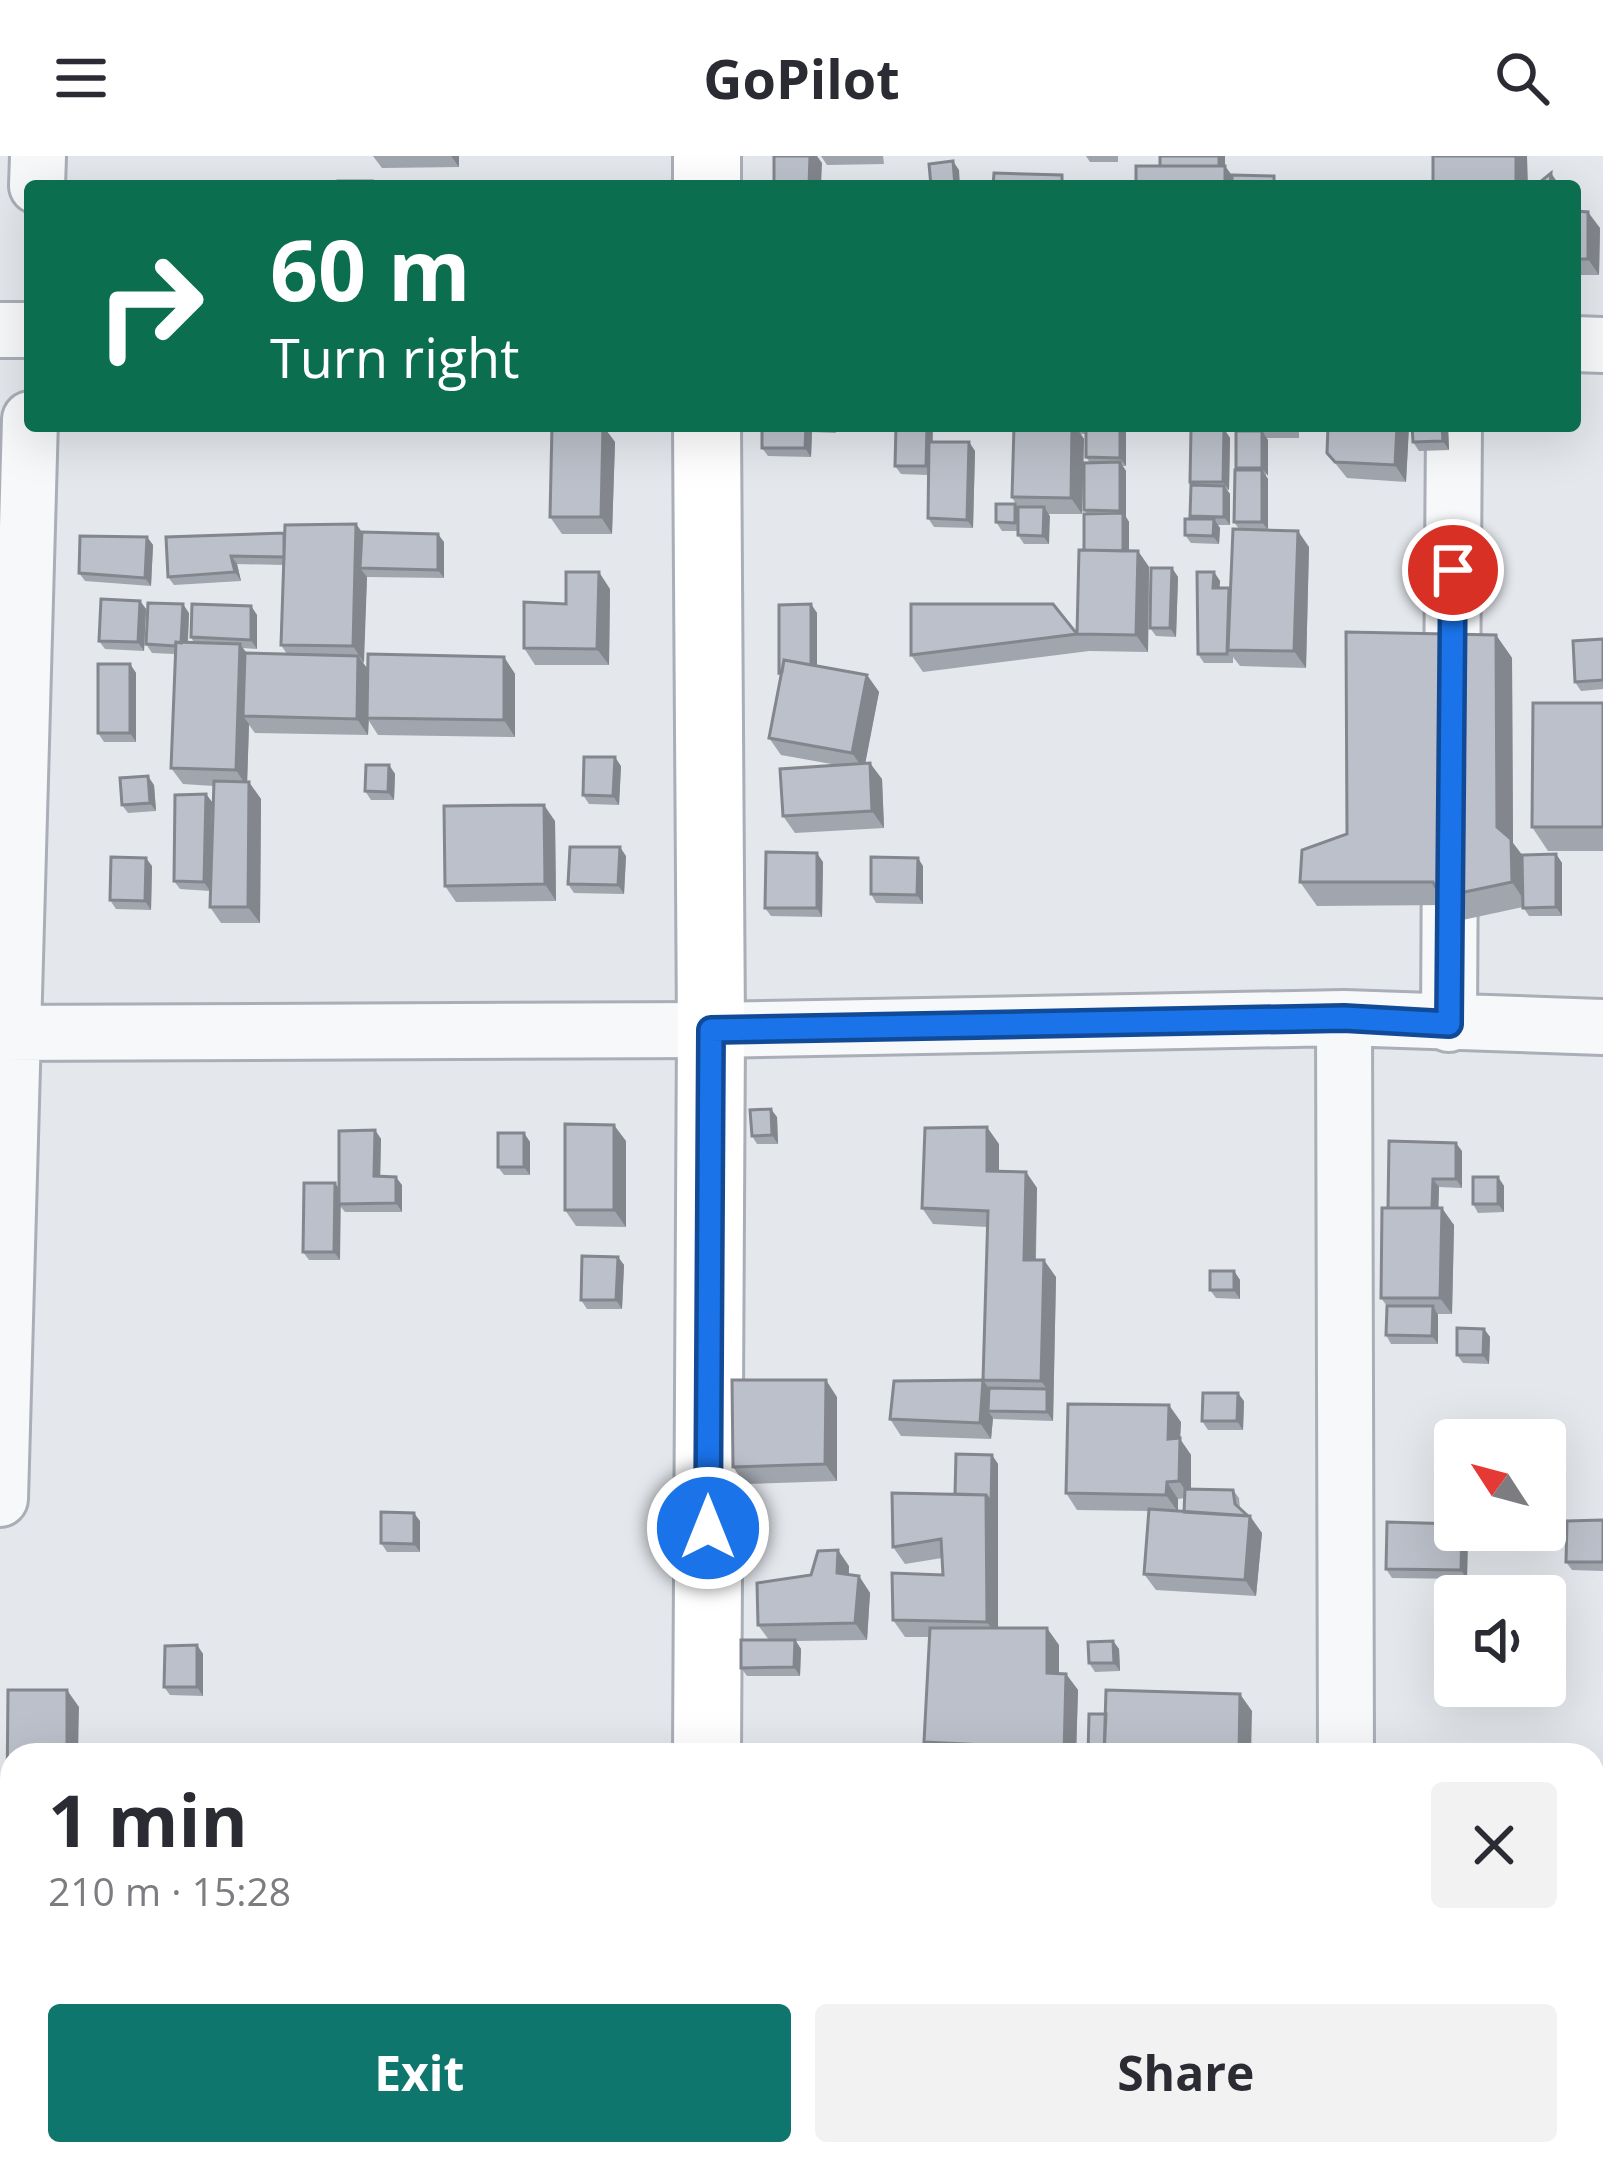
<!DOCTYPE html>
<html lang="en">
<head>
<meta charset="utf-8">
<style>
  :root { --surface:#fff; --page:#f2f2f3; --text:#2b2b33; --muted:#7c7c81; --accent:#0f766e }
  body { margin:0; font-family:"Open Sans",sans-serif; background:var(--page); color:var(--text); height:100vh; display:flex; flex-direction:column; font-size:45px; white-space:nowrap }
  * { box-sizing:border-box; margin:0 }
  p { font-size:39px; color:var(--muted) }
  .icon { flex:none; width:66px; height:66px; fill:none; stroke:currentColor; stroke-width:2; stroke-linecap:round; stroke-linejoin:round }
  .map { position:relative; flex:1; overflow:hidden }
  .details { position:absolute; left:0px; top:1587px; width:1605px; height:423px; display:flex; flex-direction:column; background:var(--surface); border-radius:36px 36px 0 0; box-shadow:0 12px 48px #0002 }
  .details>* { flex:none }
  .hud { position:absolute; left:24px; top:24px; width:1557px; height:252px; border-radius:12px; box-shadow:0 12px 48px #0002; background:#0b6e4f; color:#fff; overflow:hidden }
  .needle { width:78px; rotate:306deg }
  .controls { position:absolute; left:1434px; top:1263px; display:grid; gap:24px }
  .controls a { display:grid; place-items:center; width:132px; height:132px; border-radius:12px; background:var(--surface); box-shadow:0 12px 48px #0002; font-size:60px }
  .pin { position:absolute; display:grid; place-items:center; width:102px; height:102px; color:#fff; margin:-51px; border:6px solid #fff; border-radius:50%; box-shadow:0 3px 12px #0007 }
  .me { position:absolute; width:132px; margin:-66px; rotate:0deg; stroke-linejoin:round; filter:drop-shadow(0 0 9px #0008) }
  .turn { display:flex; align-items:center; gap:42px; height:252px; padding:0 48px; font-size:54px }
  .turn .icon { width:156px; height:156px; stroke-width:2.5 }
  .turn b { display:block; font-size:84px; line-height:102px }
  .round { display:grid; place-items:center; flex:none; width:126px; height:126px; border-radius:12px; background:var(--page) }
  .summary { display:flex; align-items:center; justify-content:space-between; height:204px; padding:0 48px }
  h1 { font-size:72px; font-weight:700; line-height:90px }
  .button { display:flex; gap:24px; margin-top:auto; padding:24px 48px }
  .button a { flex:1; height:138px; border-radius:12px; background:var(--accent); color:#fff; font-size:48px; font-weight:700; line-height:138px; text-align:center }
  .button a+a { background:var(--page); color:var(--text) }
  header { display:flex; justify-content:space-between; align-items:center; height:156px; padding:0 48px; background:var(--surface); font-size:54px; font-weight:700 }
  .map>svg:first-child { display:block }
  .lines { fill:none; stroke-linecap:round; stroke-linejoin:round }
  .street-casing { stroke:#a9aeb7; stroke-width:60 }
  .secondary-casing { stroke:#a9aeb7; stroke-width:72 }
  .street { stroke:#f7f8fa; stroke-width:54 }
  .secondary { stroke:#fff; stroke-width:66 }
  .wall { fill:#a1a5ae; fill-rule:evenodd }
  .shaded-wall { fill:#83868d }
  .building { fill:#bbc0ca; stroke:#83868d; stroke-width:3 }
  .route-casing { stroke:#114b97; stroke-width:30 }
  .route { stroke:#1a73e8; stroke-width:21 }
</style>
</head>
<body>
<header><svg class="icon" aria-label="menu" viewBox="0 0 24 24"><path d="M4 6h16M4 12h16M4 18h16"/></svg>GoPilot<svg class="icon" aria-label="search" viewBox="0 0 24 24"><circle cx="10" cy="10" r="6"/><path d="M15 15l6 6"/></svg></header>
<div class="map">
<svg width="1603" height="2008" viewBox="0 0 1603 2008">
  <rect width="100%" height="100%" fill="#e4e7ec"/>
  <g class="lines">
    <g class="street-casing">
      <path id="street" d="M37,30L38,0
        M0,174H30
        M1575,188L1603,189
        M1452,548L1454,270
        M1344,862L1346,1599
        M1449,868L1450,679
        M0,877L711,874L1344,862L1603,871
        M0,1343L30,263
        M1347,1998V2008"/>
    </g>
    <g class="secondary-casing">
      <path id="secondary" d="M707,30V0
        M707,270L711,874L707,1599
        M705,2008V1998"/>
    </g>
    <use href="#street" class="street"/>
    <use href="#secondary" class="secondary"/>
  </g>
  <path class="wall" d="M373,0H459V11L382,12Z
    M821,0H883L884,8L827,9Z
    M1086,0H1118V6H1090Z
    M1575,55L1600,72L1599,119H1575Z
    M603,270L615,286L612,378H562L550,361Z
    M762,270H836V277L812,276L811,301L768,300L762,292Z
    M1014,270H1085V278H1081L1084,283L1082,358H1048L1049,388H1024L1018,379V375H1002L996,366L1018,353L1012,341Z
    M1086,270H1126V310H1123L1126,315V361L1129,366V395H1138L1149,411L1148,496L1089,495L923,516L911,499L1077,478L1087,358L1084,354L1090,307L1086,301Z
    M1236,270H1299V282H1266L1268,284L1266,320L1268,323V374L1309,391L1306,512L1240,510L1233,501V507H1204L1198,498L1214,416L1220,425L1219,432H1229L1230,434L1239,373L1234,366L1238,314L1236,312L1238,275Z
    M1409,270L1406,326L1347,322L1327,297Z
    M1448,270L1449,294L1419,295L1413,286Z
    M1224,273L1230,282L1229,334H1227L1230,338V369H1218L1220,372L1219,388L1191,387L1185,379L1192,363L1190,360L1192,329L1190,326Z
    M933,286H969L975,295L973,372L934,371L928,362V319L901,318L895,310Z
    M356,368L362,376L444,386V422L367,421L363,507L368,514L504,501L515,518V581L378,579L369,565L368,579L255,577L249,569L247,626L261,643L260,767H221L210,751L214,630L183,628L171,612L175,498L152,497L146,488L189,457L188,487H194L191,481L251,450L257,459V493L243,492L247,497L287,498L281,489L283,409L237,408L241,425L174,429L168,421L284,377Z
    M147,381L153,389L151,430L85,425L79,417Z
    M1172,412L1178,421L1176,481L1156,480L1150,472Z
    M610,433L609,509H535L524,492L566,448Z
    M140,445L146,453L144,495L105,493L99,485Z
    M811,448L817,457V510L867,519L879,536L865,607L882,623L884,672L795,677L783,660L837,609L781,599L769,582L781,519L779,517Z
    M1496,479L1512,502L1513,687L1522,699L1556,698L1562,707V760H1529L1523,751L1458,765L1447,749L1317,750L1300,726L1347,678Z
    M1603,483V533L1581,535L1575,526Z
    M130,508L136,517V586H104L98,577Z
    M1603,547V695H1548L1532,671Z
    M389,609L395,618L394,644H371L365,635Z
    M621,610L619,649L589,648L583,639Z
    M154,629L156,655L128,657L122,649Z
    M206,638L212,646L210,735L180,733L174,725Z
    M555,665L556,745L456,746L445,730Z
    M626,700L624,738L574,737L568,728Z
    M823,706L822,761L771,760L765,752Z
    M152,710L151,754L116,753L110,744Z
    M923,710V748L876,747L871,738Z
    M777,961L778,988H757L752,980Z
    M375,974L381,983L380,1020L402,1029V1056H345L340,1050V1104H309L303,1096Z
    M524,977L530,986V1019H504L498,1011Z
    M626,985V1071L576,1070L565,1054Z
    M999,988V1015L1026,1016L1037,1032L1036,1104L1056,1121L1053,1265L994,1263L993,1262L991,1283L901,1280L890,1263L983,1224L987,1071L933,1068L922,1052Z
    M1462,995V1032L1439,1031L1438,1052L1454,1069L1452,1158H1438V1188H1391L1386,1179L1387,1150L1381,1142L1388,1052Z
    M1498,1021L1504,1030V1056L1478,1057L1473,1048Z
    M618,1101L624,1109L622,1153H587L581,1144Z
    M1234,1115L1240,1124V1143L1216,1142L1210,1134Z
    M1484,1173L1490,1181L1489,1208L1463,1207L1457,1199Z
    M837,1241V1325L745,1328L733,1311Z
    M1244,1245L1243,1274H1208L1202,1265Z
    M1181,1266L1180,1283L1191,1299V1333L1233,1334L1239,1342L1240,1353L1262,1377L1256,1440L1156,1434L1144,1418L1148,1355L1077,1354L1066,1337ZM1185,1342L1184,1356L1178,1355V1343Z
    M992,1299L998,1308V1472L1059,1489V1518H1066L1078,1534L1076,1599H933L924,1586L930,1481H905L893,1464L943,1419L942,1402L905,1408L893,1391L955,1338Z
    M1603,1364V1415L1572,1414L1566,1406Z
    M420,1365V1396H387L381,1387Z
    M1468,1376L1467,1423L1392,1422L1386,1413Z
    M849,1410V1419L859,1420L870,1437L867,1484L796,1485L801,1493L800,1520H747L741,1512L769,1484L758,1469L811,1419Z
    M1113,1485L1119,1493L1120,1515L1095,1516L1089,1507Z
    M197,1489L203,1498V1540L170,1539L164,1531Z
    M1603,1631V1726H1593V1632Z
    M1603,1832V1906L1593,1905V1834Z"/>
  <path class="shaded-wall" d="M451,0H459V11Z
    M810,0H817L822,7L821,30H809Z
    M1219,0H1225V23L1219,15Z
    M1516,0H1527L1528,30H1516Z
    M953,5L959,14L960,30H955Z
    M1225,10L1237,26V30H1225Z
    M1551,17L1560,30H1550Z
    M1588,56L1600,72L1599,119L1588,103Z
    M603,270L615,286L612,378L601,361Z
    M806,270L812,276L811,301L805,292Z
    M927,270H933L932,319L926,310Z
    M1072,270H1075L1084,283L1082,358L1071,342Z
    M1120,270H1126V310L1120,302Z
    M1397,270H1409L1406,326L1395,309Z
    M1442,270H1448L1449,294L1443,285Z
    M1224,273L1230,282L1229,334L1223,326Z
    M1262,275L1268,284V320L1262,312Z
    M969,286L975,295L973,372L967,364Z
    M1120,306L1126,315V361L1129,366V408L1124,400L1123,359L1120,355Z
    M1262,314L1268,323V374L1262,366Z
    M1224,330L1230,338V369L1224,361Z
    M1044,351L1050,360L1049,388L1043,380Z
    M1214,363L1220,372L1219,388L1213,380Z
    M356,368L368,385L360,412L367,421L364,507L353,490Z
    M1298,375L1309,391L1306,512L1294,495Z
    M438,378L444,386V422L438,414Z
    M147,381L153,389L151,430L145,422Z
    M1138,395L1149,411L1148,496L1136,479Z
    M231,400L237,408L241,425L235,416Z
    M1172,412L1178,421L1176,481L1170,472Z
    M599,416L610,433L609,509L597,493Z
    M1214,416L1220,425L1219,440L1213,432Z
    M140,445L146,453L144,495L138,486Z
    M183,448L189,457L187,498L181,490Z
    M811,448L817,457V525L811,516Z
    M251,450L257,459V493L251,484Z
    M1496,479L1512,502L1513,687L1528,707V750L1512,726L1497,671Z
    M240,488L251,504L243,560L249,568L247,631L236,614Z
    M358,500L370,516L368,579L357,563Z
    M504,501L515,518V581L504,564Z
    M130,508L136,517V586L130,577Z
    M867,519L879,536L864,614L852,597Z
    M615,601L621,610L619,649L613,640Z
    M870,607L882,623L884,672L872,655Z
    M389,609L395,618L394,644L388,636Z
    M148,620L154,629L156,655L150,647Z
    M249,626L261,643L260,767L248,751Z
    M206,638L212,646L210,735L204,726Z
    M544,649L555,665L556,745L545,728Z
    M620,691L626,700L624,738L618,729Z
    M817,697L823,706L822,761L817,752Z
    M1556,698L1562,707V760L1556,751Z
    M146,702L152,710L151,754L145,745Z
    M918,702L923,710V748L917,739Z
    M771,953L777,961L778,988L772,979Z
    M614,969L626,985V1071L614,1054Z
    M987,971L999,988V1032L987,1015Z
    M375,974L381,983L380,1029L374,1020Z
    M524,977L530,986V1019L524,1011Z
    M1456,987L1462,995V1032L1456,1023Z
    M1026,1016L1037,1032L1035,1120L1024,1104Z
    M396,1021L402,1029V1056L396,1047Z
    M1498,1021L1504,1030V1056L1498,1048Z
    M1433,1023L1439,1031L1438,1069L1432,1060Z
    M335,1027L341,1035L340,1104L334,1096Z
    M1442,1052L1454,1069L1452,1158L1440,1142Z
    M618,1101L624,1109L622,1153L616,1144Z
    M1044,1104L1056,1121L1053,1265L1047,1256V1233L1041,1225Z
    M1234,1115L1240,1124V1143L1234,1134Z
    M1433,1150L1438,1159V1188L1432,1180Z
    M1484,1173L1490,1181L1489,1208L1483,1199Z
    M826,1224L837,1241V1325L825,1308Z
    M983,1224L995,1241L988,1255L993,1262L991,1283L980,1267Z
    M1238,1237L1244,1245L1243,1274L1237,1265Z
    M1169,1249L1181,1266L1180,1283L1191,1299V1342L1179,1325L1168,1283Z
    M992,1299L998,1308V1482L987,1466L986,1339Z
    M1167,1326L1178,1343V1356L1166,1339Z
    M414,1357L420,1365V1396L414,1388Z
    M1250,1360L1262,1377L1256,1440L1245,1424Z
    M1462,1374H1467L1468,1376L1467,1423L1461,1414Z
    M838,1394L849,1410L848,1433L837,1417Z
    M859,1420L870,1437L867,1484L855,1467Z
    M1047,1472L1059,1489V1534L1047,1517Z
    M795,1484L801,1493L800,1520L794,1511Z
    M1113,1485L1119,1493L1120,1515L1114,1507Z
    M197,1489L203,1498V1540L197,1531Z
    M1066,1518L1078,1534L1076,1599H1064Z
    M67,1534L79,1551L78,1599H67Z
    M1240,1538L1252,1555L1251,1599H1239Z"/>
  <path class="building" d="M774,0H810L809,30H774Z
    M1160,0H1219V10H1160Z
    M1433,0H1516V30H1433Z
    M953,5L955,30H931L929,8Z
    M1136,10H1225V30H1136Z
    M994,17L1062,19V30H993Z
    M1551,17L1550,30H1535Z
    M1232,19L1274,20V30H1232Z
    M338,25H372L371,30H338Z
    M1575,55L1588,56V103H1575Z
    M552,270H603L601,361H550Z
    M762,270H806L805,292H762Z
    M896,270H927L926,310H895Z
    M1014,270H1072L1071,342L1012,341Z
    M1086,270H1120V302L1086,301Z
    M1236,270H1293V273H1236Z
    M1328,270H1397L1395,309L1335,306L1327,297Z
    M1412,270H1442L1443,285L1413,286Z
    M1191,273H1224L1223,326H1190Z
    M1236,275H1262V312H1236Z
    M929,286H969L967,364L928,362Z
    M1120,306V355L1084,354V307Z
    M1235,314H1262V366H1234Z
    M1191,329L1224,330V361L1190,360Z
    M996,348H1015V367L996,366Z
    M1018,351H1044L1043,380L1018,379Z
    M1123,357V395L1084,394V358Z
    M1185,363H1214L1213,380L1185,379Z
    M356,368L353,490L281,489L285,369Z
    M1233,373L1298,375L1294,495L1228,494Z
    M362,376L438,378V414L360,412Z
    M284,377V401L231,400L235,416L168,421L166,381Z
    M80,380L147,381L145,422L79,417Z
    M1079,394L1138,395L1136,479L1077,478Z
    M1151,412H1172L1170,472H1150Z
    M566,416H599L597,493L524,492V446L566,448Z
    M1197,416H1214L1213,432H1229L1227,498H1198Z
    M101,443L140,445L138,486L99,485Z
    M148,447L183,448L181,487L176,486L175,490L146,488Z
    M192,448L251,450V484L191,481Z
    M811,448V509L784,504L782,516L779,517V449Z
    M911,448H1053L1077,478L911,499Z
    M1346,476L1496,479L1497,671L1511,683L1512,726L1441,741L1433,726H1300L1302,694L1347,678Z
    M1603,483V524L1575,526L1573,485Z
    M176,486L240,488L236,614L171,612Z
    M245,497L358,500L357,563L243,560Z
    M368,498L504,501V564L367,562Z
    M784,504L867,519L852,597L769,582Z
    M98,508H130V577H98Z
    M1533,547H1603V671H1532Z
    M584,601H615L613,640L583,639Z
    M870,607L872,655L783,660L780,613Z
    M366,609H389L388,636L365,635Z
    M148,620L150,647L122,649L120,622Z
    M214,625L249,626L248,751H210Z
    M206,638L204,726L174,725L175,639Z
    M544,649L545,728L445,730L444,650Z
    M570,691H620L618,729L568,728Z
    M766,696L817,697V752H765Z
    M1556,698V751L1523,752L1522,699Z
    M111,701L146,702L145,745L110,744Z
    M871,701L918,702L917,739L871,738Z
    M771,953L772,979L752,980L750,954Z
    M565,968L614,969V1054H565Z
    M987,971V1015L1026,1016L1024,1104H1044L1041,1225L983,1224L988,1055L922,1052L925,972Z
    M375,974L374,1020L396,1021V1047L339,1048V975Z
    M498,977H524V1011H498Z
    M1389,985L1456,987V1023H1433L1432,1052H1388Z
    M1473,1021H1498V1048H1473Z
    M304,1027H335L334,1096H303Z
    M1382,1052H1442L1440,1142H1381Z
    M582,1100L618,1101L616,1144H581Z
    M1210,1115H1234V1134H1210Z
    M1387,1150H1433L1432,1180L1386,1179Z
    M1457,1172L1484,1173L1483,1199H1457Z
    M732,1224H826L825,1308L733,1311Z
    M983,1224L980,1267L890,1263L894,1225Z
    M989,1232L1047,1233V1256L988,1255Z
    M1203,1237H1238L1237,1265H1202Z
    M1068,1248L1169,1249L1168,1283L1180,1282L1179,1325L1167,1326L1166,1339L1066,1337Z
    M956,1298L992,1299L991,1347L986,1339L955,1338Z
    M1185,1333L1233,1334L1235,1348L1248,1360L1184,1356Z
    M892,1337L986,1339L987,1466L893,1464L892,1417L943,1419L941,1383L893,1391Z
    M1149,1353L1250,1360L1245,1424L1144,1418Z
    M381,1356L414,1357V1388L381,1387Z
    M1603,1364V1406H1566L1567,1365Z
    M1387,1366L1455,1368V1374H1462L1461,1414L1386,1413Z
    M838,1394L837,1417L859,1420L855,1467L758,1469L757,1427L811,1419L818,1395Z
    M930,1472H1047V1517L1066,1518L1064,1599H984V1589L924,1586Z
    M741,1484H795L794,1511L741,1512Z
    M1113,1485L1114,1507H1089L1088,1486Z
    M197,1489V1531H164L165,1490Z
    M8,1534H67V1599H12V1641H7Z
    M1106,1534L1240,1538L1239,1599H1104Z
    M1089,1558H1106L1104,1599H1088Z
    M860,1596H891V1599H859Z
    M1603,1631V1709H1593V1632Z
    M1603,1832V1890L1593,1889V1834Z"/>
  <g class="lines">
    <g class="route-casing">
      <path id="route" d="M708,1372L711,874L1344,862L1449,868L1453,414"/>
    </g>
    <use href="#route" class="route"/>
  </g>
</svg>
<div class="controls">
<a><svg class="needle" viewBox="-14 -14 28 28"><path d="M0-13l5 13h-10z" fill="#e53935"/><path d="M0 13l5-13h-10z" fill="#7c7c81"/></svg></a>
<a><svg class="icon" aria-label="sound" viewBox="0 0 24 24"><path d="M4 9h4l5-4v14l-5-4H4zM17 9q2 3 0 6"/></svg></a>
</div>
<div class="pin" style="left:1453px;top:414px;background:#d93025"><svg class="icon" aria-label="arrive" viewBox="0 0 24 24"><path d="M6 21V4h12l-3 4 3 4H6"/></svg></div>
<svg class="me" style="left:708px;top:1372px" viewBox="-20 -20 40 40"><circle r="17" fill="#1a73e8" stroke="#fff" stroke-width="3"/><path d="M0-11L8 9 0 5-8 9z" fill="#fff"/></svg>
<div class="hud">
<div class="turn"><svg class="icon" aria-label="right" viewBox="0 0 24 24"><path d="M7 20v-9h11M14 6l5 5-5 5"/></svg><div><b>60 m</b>Turn right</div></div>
</div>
<section class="details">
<div class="summary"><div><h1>1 min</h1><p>210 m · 15:28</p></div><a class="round"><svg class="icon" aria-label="close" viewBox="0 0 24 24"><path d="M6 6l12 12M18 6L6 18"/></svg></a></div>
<div class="button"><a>Exit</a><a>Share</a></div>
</section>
</div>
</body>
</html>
